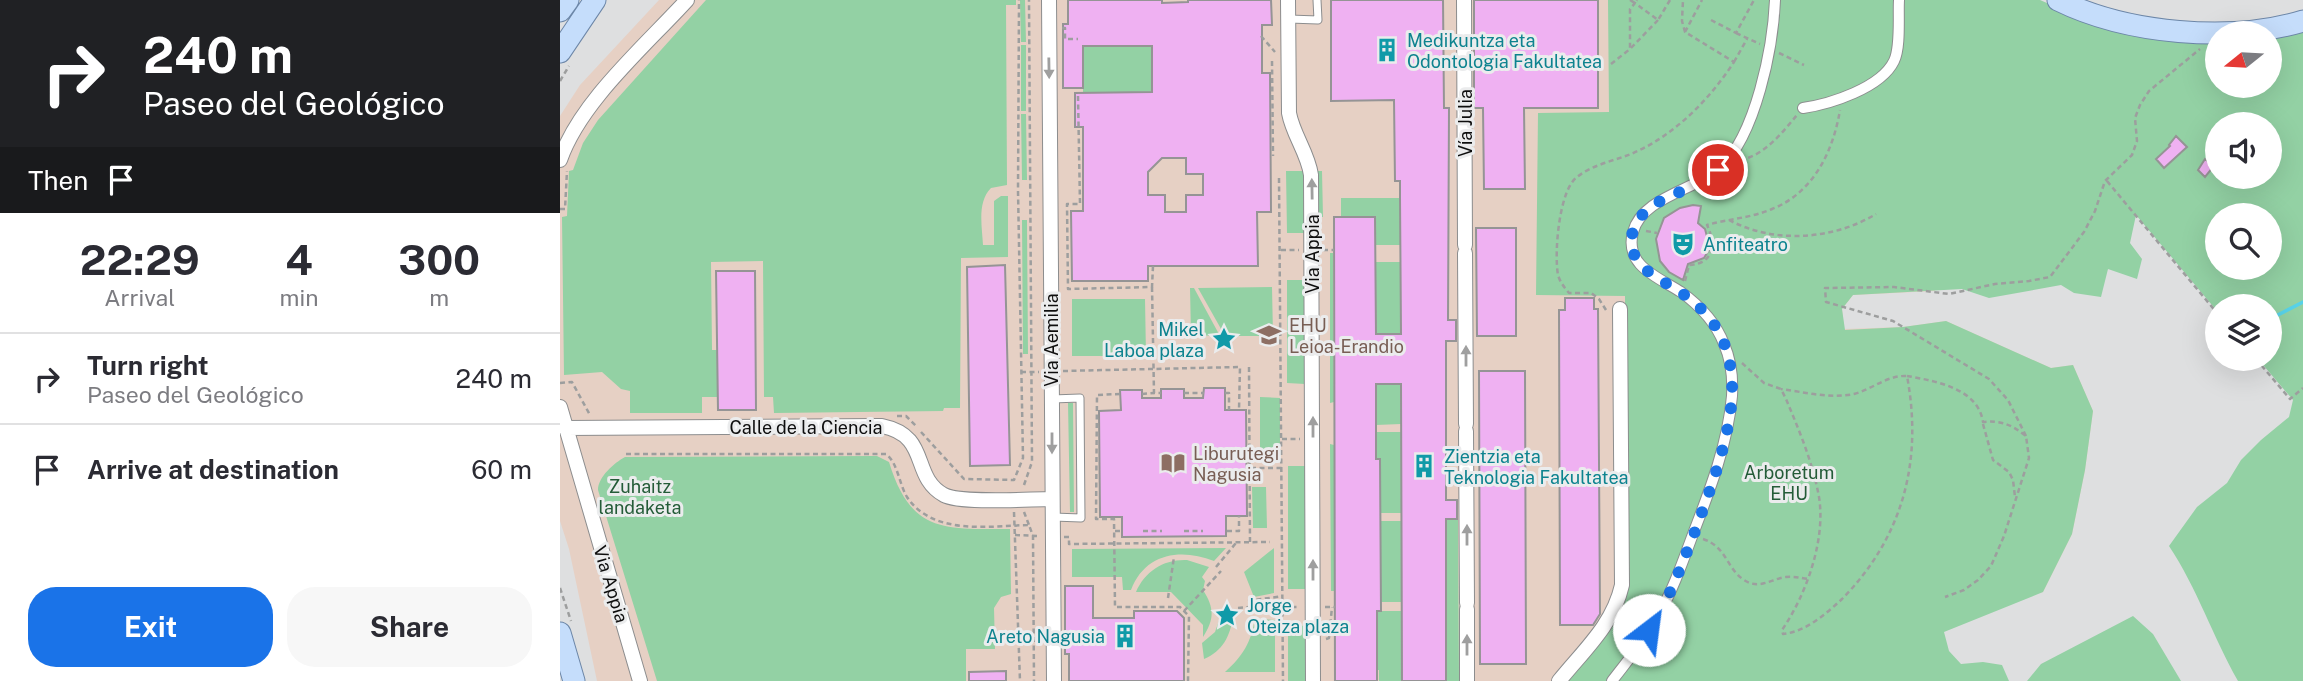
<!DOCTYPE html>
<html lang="en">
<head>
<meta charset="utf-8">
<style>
  :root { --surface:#fff; --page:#f7f7f7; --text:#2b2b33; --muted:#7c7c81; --line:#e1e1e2; --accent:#1a73e8 }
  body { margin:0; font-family:"Public Sans",sans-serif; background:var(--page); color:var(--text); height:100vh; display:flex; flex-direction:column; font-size:26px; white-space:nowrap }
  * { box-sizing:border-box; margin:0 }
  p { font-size:23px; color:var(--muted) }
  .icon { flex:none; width:38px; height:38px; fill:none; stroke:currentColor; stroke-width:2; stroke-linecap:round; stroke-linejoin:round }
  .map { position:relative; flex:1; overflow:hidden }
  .drawer { display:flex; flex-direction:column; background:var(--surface); width:560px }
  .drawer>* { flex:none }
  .banner { background:#202124; color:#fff; overflow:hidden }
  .needle { width:46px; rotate:252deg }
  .buttons { position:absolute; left:1645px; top:21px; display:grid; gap:14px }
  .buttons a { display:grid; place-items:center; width:77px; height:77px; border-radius:50%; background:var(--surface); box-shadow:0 7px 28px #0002; font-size:35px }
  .pin { position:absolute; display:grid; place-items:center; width:60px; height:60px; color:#fff; margin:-30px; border:4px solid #fff; border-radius:50%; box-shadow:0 2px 7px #0007 }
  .me { position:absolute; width:77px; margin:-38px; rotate:30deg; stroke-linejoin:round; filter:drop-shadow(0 0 5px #0008) }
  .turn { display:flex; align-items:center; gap:24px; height:147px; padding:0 28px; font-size:32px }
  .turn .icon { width:91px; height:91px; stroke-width:2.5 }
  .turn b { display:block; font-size:49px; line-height:60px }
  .then { display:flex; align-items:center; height:66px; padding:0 28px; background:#0003; gap:14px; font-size:26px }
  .eta { display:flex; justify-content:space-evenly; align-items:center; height:119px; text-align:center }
  .eta b { font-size:42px; font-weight:700; line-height:49px }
  .cta { display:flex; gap:14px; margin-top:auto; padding:14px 28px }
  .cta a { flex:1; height:80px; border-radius:28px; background:var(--accent); color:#fff; font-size:28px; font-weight:700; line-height:80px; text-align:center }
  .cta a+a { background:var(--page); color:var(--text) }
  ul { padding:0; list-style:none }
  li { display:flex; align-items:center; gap:21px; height:91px; padding:0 28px; border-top:2px solid var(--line) }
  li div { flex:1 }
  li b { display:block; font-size:26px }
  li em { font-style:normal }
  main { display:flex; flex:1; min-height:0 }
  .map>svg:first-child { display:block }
  .education { fill:#e6d0c4 }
  .green { fill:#93d1a4; fill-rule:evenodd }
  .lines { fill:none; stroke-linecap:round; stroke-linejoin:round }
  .stream { stroke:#58d2e8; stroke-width:3.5 }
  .building { fill:#efb1f2; stroke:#959495; stroke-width:2; fill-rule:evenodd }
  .service-casing { stroke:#8c8d8e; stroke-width:9 }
  .pedestrian-casing { stroke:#8c8d8e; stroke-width:12 }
  .minor-casing { stroke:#8c8d8e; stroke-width:16 }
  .primary-casing { stroke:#6c86a7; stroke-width:23 }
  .path { stroke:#9d9e9e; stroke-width:2.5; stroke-dasharray:5 3.5; stroke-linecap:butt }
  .service { stroke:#fff; stroke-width:7 }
  .pedestrian { stroke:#fff; stroke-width:10 }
  .minor { stroke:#fff; stroke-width:14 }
  .primary { stroke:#c5ddfb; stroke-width:21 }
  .path-bridge { stroke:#9d9e9e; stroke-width:2.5; stroke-dasharray:5 3.5; stroke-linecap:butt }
  .oneway { fill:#9f9f9f }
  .route { stroke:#1a73e8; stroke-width:12; stroke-dasharray:0 21.6 }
  .labels { text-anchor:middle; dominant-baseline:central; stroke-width:6; stroke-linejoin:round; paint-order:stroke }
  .culture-label { font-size:18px; fill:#0d838f; stroke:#ebeced; text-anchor:start }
  .street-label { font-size:18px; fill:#0e0e0e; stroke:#ebeced }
  .education-label { font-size:18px; fill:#785e54; stroke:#ebeced; text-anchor:start }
  .park-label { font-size:18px; fill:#245c38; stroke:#ebeced }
</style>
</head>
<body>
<main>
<section class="drawer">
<div class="banner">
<div class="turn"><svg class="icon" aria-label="right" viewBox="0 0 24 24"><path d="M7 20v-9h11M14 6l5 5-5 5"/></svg><div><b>240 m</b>Paseo del Geológico</div></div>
<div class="then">Then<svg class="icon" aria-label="arrive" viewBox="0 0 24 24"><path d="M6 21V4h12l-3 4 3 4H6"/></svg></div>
</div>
<div class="eta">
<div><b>22:29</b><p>Arrival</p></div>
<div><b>4</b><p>min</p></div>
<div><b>300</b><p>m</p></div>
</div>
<ul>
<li><svg class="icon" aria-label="right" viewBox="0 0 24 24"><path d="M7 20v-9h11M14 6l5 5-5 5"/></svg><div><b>Turn right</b><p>Paseo del Geológico</p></div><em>240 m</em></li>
<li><svg class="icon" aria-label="arrive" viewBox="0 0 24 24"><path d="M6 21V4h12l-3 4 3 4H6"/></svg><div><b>Arrive at destination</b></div><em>60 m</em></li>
</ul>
<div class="cta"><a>Exit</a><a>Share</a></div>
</section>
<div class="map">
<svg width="1743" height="681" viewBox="0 0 1743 681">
  <rect width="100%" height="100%" fill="#dedfe0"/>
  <path class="education" d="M99,0H1358L1375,291L1293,295L1282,309L1284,329L1343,327L1386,321L1491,368L1513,365L1533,411L1525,470L1512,534L1483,592L1131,681H37L9,549L0,521V116L20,85Z"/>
  <path class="green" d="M146,0H456V5H446L447,185L431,188C417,202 422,226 423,245H434V201L441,196H448V257L401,258L400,408H384L383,411L214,413L213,397H204L203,261L151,262L152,350H157L158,397H142V413H70V391L61,389L42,372L4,375L2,217L7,216L9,171L13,170L23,143L38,120Z
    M460,0H465L466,42H461Z
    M1048,0H1480L1526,20L1657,41V86H1710V36L1743,28V681H1678C1653,637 1637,588 1609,546L1637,507L1667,483L1681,460L1701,440L1729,417L1733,400L1698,359H1710V306H1657V311L1576,215L1570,243L1582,259L1577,279L1548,269L1541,297L1514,293L1501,285L1429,298L1402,289L1293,295L1282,309L1285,330L1343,327L1386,321L1491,368L1513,365L1533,411L1525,470L1512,534L1483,592L1384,632L1389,651L1401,664L1423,662L1442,665L1449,681H1007L1053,626L1066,594L1065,296L976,295L978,113L1049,112ZM1657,124H1710V177H1657ZM1657,215H1710V268H1657Z
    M461,45H466V111H461Z
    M523,46H592V92L523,93Z
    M461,114H466L467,180H462Z
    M726,171H744L745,233H727Z
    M758,171H762L763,217H759Z
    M781,198H840L841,245H815V217H781Z
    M462,220H467L468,354H463Z
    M770,253H773L774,402L770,403Z
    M815,262H841V334H816Z
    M727,280H745V384L727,383Z
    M712,287L713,336H665L638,288Z
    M630,288H634L660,336L631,335Z
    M512,299H585L586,356H512Z
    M841,342V424L816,425V384H824Z
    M700,397L720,398V452H700Z
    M508,403H513L514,512H510Z
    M816,432H841L842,513H820V459H816Z
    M770,444L774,445L775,591H771Z
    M317,456L329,462C351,534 385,529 450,529L451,594L441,597L434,608L435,649H406V681H97L38,490C38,477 54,463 65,457Z
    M728,466H745L746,589H728Z
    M692,487H706L707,528H693Z
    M886,519H898L899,681H886Z
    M821,521H842V602H821Z
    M666,548L654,561C621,548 585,553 571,590H563L562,577H512V549Z
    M714,548V593L694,597L684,572Z
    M627,560L649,567L642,577L645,581L643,590C654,607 655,619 643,637V625L611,592H576C585,571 604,559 627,560Z
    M817,611H842V681H819V670H817Z
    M661,615L673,617C670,636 663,651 644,659L642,643L655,632Z
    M1573,616L1593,634L1621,681H1467L1481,664Z
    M695,619L715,620V672H665C683,656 691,642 695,619Z
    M728,625L746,626V681H728Z"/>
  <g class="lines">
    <path class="stream" d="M1710,319L1743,302"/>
  </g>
  <path class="building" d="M508,0H602V3L628,2V0H711L712,25H702V73H710L711,212H697L698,266H588V281H512L511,211H523V127H515V93L592,92V46H523V88H503V24H508ZM602,158H626V174H643V195H626V212H605V195H588V172Z
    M771,0H883L884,108H889L888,320H896V341H886V500H897V519H886V681H842L841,384H816V459H820L821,611H817V681H775L774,217H815L816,334H841L840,198V181H835L834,100L771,101Z
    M914,0H1038V108H964L965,189H924L923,108H914Z
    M1616,136L1627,147L1604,168L1596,159L1610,146L1609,145Z
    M1645,159L1654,166L1645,177L1638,170Z
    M1133,205L1141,206L1138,223L1145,229L1150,248L1144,258L1128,264L1123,280L1109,272L1100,261L1096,239L1104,218L1120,208Z
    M916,228H956V336H917Z
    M445,265L450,465L410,466L407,267Z
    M156,271H195L196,410H158Z
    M1005,298H1034V309H1038L1040,614L1033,625H1000L999,310H1005Z
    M919,371H965L966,664H920Z
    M644,388H665V410H686L687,516H666V536L562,537V517H540L539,411L561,410L560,390H582V398H601V389H624V398H643Z
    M505,586H533V618H574V611H617L624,618V681H509V654H505Z
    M446,671V681H409V672Z"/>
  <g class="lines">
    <g class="service-casing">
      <path id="service" d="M729,19L758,20L757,0
        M492,399L520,398L521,518L493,517"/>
    </g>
    <g class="pedestrian-casing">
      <path id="pedestrian" d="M1243,108C1270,104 1321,88 1334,61C1341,47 1338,16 1339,0
        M1052,681C1068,660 1086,639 1098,616C1113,590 1123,561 1133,534C1150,490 1168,443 1172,396C1173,379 1171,360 1164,344C1156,323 1139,305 1121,292C1098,277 1064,266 1073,232C1082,197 1136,190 1160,168C1196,135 1213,47 1215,0"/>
    </g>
    <g class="minor-casing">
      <path id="minor" d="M489,0L494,681
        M728,0L729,113C733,135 748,153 751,175L753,681
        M904,0L905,245
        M0,160C20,102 85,46 127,0
        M905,253L906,424
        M0,407L80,681
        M5,428L322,426C371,436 350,476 384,495C402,504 469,499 492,499
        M906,431L907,603
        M907,609V681
        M999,681C1024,650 1053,625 1062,585L1060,309"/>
    </g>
    <g class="primary-casing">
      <path id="primary" d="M1498,0C1567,34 1670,43 1743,21
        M0,11L8,0
        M0,52L35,0
        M0,633L14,681"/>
    </g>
    <path class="path" d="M1070,0L1075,3L1077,0
      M1151,20L1176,33L1194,0
      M502,28H505V39H518
      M1125,32L1142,0
      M1176,33L1200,44
      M701,36L715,52
      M1071,48L1098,20
      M1219,53L1244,65
      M712,61L713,156
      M1174,62L1187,39
      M1051,64L1070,49V9L1075,3L1098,20L1110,0
      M0,81L9,66
      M518,96L520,204H507L508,289L592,287L593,266
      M1180,160C1204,156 1222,133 1237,115
      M719,178L723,681
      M1547,181L1657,313
      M0,209H5L7,171
      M1169,220C1214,244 1273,240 1316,214
      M1086,231L1097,233
      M721,250H739
      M763,250H774
      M1125,281L1129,265C1154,264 1156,244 1147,225C1168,219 1191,218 1212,209C1253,193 1273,152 1280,110
      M1046,310L1039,299L1031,293H1009C1004,287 1000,282 998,275C994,253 999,190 1017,177C1032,165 1053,161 1071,154C1114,136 1149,100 1174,62L1125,32L1122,21L1123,0
      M1696,359L1730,399L1743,388
      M1182,363L1204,383L1221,389L1226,399C1239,430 1253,463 1259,497C1266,540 1246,595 1222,630L1223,634C1245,632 1266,614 1282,599C1343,537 1363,461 1347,376C1327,375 1313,389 1294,394C1270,399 1244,392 1221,389
      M689,367L690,543
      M503,371L680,367L679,410
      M461,372H479
      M1347,376C1375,381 1418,388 1423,422C1441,420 1452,425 1466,436L1469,458L1444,536L1431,566L1418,580L1404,590L1385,597
      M0,383L12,382L30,415
      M624,393H644
      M665,393H669V410
      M582,394L594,393
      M337,416H346L357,427
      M1423,424L1433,460L1449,472L1453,480L1455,497
      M361,432L404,479L454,480L463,458L458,191L459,0
      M1466,436L1448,400L1429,379L1333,321L1266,302L1265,288L1334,287L1389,294L1435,284L1469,281L1490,277L1524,232L1535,211L1545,181L1572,155L1577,141L1575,118L1580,105L1589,91L1640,49
      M722,439H740
      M66,454H326C338,463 339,484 347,497C373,536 429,526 469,525L473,536L474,681
      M691,468H722
      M464,485L472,462L469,0
      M454,512L460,681
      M464,512L469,525
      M555,531H562
      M583,531H602
      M624,531H643
      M667,531H679V516
      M455,535L480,536
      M504,537H509V544L710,542
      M1143,539C1167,547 1166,568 1184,580C1199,590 1211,579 1226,577C1233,576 1240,578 1248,579
      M656,567L676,543
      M0,588L11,621
      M608,598L614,557
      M688,601L723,596
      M723,607H740
      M765,607H775
      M678,608L689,607
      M624,611L661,571
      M766,639L769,638L772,607"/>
    <use href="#service" class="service"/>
    <use href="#pedestrian" class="pedestrian"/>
    <use href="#minor" class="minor"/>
    <use href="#primary" class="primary"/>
    <path class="path-bridge" d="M592,287L594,393H601
      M560,394L537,395L536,519H554L555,607H620L629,616L628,681"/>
  </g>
  <defs><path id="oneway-solid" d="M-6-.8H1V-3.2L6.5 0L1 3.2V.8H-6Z" transform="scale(1.75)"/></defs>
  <g class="oneway">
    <use href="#oneway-solid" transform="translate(489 68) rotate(89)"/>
    <use href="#oneway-solid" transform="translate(752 189) rotate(-91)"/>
    <use href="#oneway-solid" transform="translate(906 356) rotate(-90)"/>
    <use href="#oneway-solid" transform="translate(753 427) rotate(-90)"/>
    <use href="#oneway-solid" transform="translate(492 443) rotate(90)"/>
    <use href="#oneway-solid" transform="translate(907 535) rotate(-90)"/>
    <use href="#oneway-solid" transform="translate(753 570) rotate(-90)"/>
    <use href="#oneway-solid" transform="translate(907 645) rotate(-90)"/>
  </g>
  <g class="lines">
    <path class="route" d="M1089,630C1109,601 1121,566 1134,534C1150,490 1169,442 1172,396C1173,373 1169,349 1157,329C1148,314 1134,301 1120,292C1098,277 1067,266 1072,235C1078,205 1112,196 1136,185C1144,181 1151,175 1158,170"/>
  </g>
  <defs>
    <g id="building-bare" transform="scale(1.89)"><path d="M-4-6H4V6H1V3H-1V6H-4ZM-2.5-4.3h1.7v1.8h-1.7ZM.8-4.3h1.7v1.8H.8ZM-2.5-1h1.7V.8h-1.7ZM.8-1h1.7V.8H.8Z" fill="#0f9aa8" stroke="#ebeced" stroke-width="2.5" paint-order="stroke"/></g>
    <g id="theatre-bare" transform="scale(1.89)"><path d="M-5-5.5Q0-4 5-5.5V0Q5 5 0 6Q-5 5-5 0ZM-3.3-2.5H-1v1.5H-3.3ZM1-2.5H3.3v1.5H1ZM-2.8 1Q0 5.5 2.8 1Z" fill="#0f9aa8" stroke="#ebeced" stroke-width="2.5" paint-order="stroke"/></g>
    <g id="university-bare" transform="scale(1.89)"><path d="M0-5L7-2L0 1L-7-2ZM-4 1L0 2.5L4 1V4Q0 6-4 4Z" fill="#8d6e63" stroke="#ebeced" stroke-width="2.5" paint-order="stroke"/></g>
    <g id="sight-bare" transform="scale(1.89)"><path d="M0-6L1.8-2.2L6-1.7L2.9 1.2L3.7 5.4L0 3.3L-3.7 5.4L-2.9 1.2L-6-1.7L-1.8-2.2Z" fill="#0f9aa8" stroke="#ebeced" stroke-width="2.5" paint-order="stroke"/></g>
    <g id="library-bare" transform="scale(1.89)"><path d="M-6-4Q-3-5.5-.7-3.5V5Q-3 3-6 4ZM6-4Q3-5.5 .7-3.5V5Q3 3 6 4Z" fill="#8d6e63" stroke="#ebeced" stroke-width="2.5" paint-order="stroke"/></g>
  </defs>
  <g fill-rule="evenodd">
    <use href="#building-bare" x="827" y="50"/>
    <use href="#theatre-bare" x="1123" y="244"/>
    <use href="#university-bare" x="709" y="335"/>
    <use href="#sight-bare" x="664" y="339"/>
    <use href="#library-bare" x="613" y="463"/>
    <use href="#building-bare" x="864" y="466"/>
    <use href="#sight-bare" x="667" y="615"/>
    <use href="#building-bare" x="565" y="636"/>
  </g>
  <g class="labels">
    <g class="culture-label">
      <text x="847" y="40">Medikuntza eta<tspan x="847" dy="21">Odontologia Fakultatea</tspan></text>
      <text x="1143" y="244">Anfiteatro</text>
      <text x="644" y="329" text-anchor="end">Mikel<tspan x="644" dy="21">Laboa plaza</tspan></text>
      <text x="884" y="456">Zientzia eta<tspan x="884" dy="21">Teknologia Fakultatea</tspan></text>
      <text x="687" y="605">Jorge<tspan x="687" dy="21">Oteiza plaza</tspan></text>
      <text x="545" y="636" text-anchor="end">Areto Nagusia</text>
    </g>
    <g class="street-label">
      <text transform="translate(905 123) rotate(-90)">Vía Julia</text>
      <text transform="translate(752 254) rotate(-90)">Via Appia</text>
      <text transform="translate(491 340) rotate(-90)">Via Aemilia</text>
      <text x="246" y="427">Calle de la Ciencia</text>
      <text transform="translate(51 584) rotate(73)">Via Appia</text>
    </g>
    <g class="education-label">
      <text x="729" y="325">EHU<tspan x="729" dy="21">Leioa-Erandio</tspan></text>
      <text x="633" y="453">Liburutegi<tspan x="633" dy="21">Nagusia</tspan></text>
    </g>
    <g class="park-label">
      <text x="1229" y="472">Arboretum<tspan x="1229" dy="21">EHU</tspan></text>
      <text x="80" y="486">Zuhaitz<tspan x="80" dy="21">landaketa</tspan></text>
    </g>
  </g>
</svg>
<div class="buttons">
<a><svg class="needle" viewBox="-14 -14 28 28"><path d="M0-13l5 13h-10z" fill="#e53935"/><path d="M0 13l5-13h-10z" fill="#7c7c81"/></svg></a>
<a><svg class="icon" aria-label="sound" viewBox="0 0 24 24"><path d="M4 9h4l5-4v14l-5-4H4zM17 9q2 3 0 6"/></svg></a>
<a><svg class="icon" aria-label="search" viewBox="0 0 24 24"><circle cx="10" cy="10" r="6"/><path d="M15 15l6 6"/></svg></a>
<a><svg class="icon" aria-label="layers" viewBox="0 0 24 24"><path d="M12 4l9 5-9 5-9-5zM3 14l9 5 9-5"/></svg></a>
</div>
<div class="pin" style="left:1158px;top:170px;background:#d93025"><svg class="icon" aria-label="arrive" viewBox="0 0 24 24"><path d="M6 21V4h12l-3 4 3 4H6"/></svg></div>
<svg class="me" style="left:1089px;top:630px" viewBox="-20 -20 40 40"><circle r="19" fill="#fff"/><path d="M0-13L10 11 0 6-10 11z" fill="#1a73e8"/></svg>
</div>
</main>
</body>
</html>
